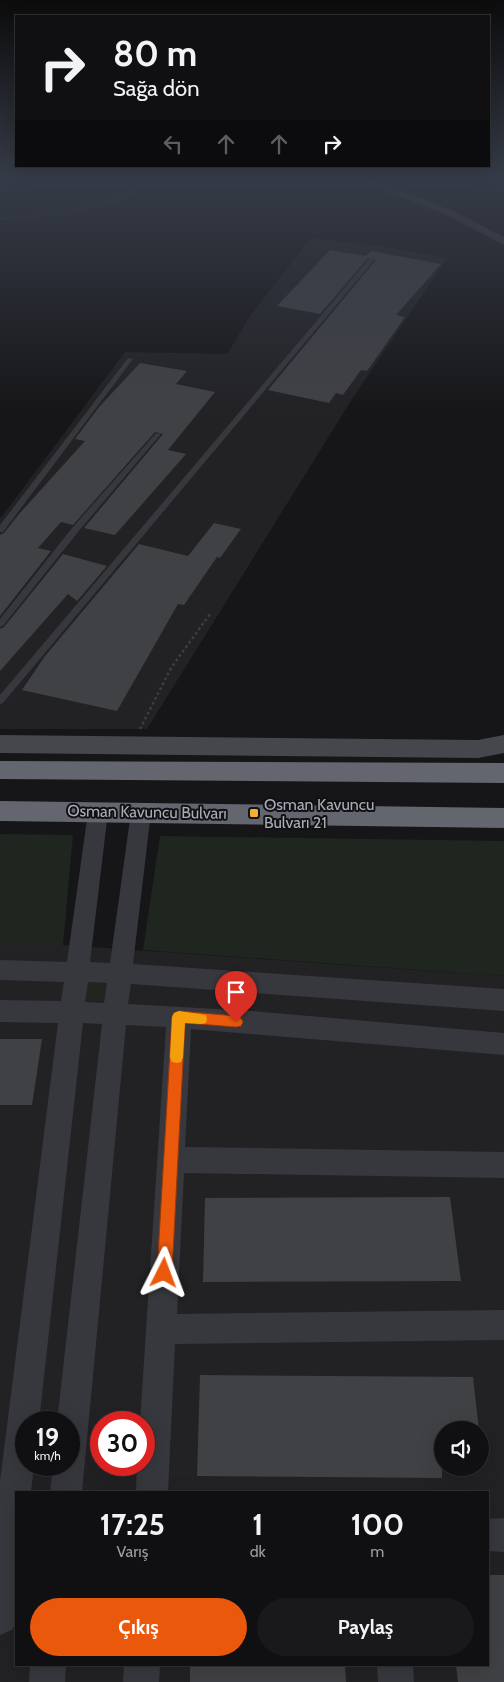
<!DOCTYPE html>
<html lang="tr">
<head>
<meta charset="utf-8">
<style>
  :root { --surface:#101012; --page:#19191b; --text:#f1f3f6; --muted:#9c9d9f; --line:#303032; --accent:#ea580c }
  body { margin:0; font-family:Cabin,sans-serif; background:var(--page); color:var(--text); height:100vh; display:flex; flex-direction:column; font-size:19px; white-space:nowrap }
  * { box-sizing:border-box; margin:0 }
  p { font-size:16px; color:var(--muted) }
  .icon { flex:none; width:28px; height:28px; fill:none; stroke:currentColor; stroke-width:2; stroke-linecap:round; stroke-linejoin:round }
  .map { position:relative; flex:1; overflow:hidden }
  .panel { position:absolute; left:15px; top:1491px; width:474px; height:175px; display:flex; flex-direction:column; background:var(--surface); border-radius:0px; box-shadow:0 5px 20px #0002,0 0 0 1px var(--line) }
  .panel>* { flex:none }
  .banner { position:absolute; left:15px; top:15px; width:475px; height:152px; border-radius:0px; box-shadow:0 5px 20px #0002,0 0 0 1px var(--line); background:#101012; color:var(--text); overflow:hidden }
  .buttons { position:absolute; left:434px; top:1421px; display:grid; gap:10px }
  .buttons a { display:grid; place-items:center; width:55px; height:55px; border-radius:50%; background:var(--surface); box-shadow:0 5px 20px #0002,0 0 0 1px var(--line); font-size:25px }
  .speed { position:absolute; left:15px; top:1411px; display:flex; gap:10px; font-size:25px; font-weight:700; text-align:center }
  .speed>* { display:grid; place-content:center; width:65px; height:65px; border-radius:50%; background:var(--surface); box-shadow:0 5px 20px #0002,0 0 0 1px var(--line); line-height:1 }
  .speed small { font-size:12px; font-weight:400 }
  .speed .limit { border:8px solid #d22; background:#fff; color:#111 }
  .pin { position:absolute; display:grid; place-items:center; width:42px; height:42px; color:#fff; margin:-51px -21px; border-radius:50% 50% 50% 0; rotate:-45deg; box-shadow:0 0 5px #0007 }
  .pin .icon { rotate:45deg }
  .me { position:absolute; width:55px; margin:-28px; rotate:3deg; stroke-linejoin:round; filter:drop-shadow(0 0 4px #0008) }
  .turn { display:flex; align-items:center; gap:18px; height:105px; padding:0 15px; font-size:22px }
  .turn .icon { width:65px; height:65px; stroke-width:2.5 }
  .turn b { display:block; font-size:35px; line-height:42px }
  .lanes { display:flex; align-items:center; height:48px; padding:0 15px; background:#0003; justify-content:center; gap:25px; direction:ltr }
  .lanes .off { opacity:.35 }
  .eta { display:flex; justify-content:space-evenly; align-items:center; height:85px; text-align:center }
  .eta b { font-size:30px; font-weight:800; line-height:35px }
  .action { display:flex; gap:10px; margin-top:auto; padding:10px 15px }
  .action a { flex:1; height:58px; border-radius:30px; background:var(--accent); color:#fff; font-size:20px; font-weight:800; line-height:58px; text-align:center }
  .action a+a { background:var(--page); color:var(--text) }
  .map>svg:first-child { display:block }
  .built { fill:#222225; fill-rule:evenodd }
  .green { fill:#1e261f }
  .building { fill:#404145 }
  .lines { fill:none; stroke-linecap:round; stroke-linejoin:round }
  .path-far1 { stroke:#3d3f44; stroke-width:2; stroke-dasharray:1 2; stroke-linecap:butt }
  .path { stroke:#3d3f44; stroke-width:2.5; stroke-dasharray:2.5 3; stroke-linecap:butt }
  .lane { fill:#37383d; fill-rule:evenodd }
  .street { fill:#37383d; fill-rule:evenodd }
  .secondary { fill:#45474d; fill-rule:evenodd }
  .highway { fill:#63666e; fill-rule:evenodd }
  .route { fill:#ea580c; stroke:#983908 }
  .slow { fill:#f59e0b }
  .poi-dot { fill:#f2b134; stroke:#111113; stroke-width:2 }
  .labels { text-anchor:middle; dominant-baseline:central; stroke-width:4; stroke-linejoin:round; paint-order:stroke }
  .poi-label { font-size:16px; fill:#a8adb8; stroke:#111113; text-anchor:start }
  .street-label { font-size:16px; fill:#a8adb8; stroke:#111113 }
</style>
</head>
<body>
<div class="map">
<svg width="504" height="1682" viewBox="0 0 504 1682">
  <rect width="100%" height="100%" fill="#161618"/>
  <path class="built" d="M311,238L389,247L447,258L354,396L147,729H0V519L125,352L227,354L252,313Z
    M0,945H63L504,976V1682H0ZM26,1422H69V1465H26ZM101,1422H144V1465H101ZM442,1430H480V1468H442ZM16,1492H488V1665H16Z"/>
  <path class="green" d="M0,834L73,835L63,945H0Z
    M160,836L504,841V976L143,950Z
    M86,980H111L105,999C97,1002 89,1002 84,995Z"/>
  <path class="building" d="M330,250L366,256L371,251L441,264L396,315L405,317L367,371L361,370L343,395L336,393L329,403L268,390L376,260L368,258L320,314L277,306Z
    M140,363L187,371L176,384L215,392L168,450L186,454L115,535L84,528L163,434L155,432L73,525L61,522L38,548L51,551L0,616V535L4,533L19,514L85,441L75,439L99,407Z
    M214,523L241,529L220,558L217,557L184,605L178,604L117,711L22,690L45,656L139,544L188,556Z
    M63,554L107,566L77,601L68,594L0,671V629L4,627Z
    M0,1039H42L32,1105H0Z
    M450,1197L461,1281L203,1282L205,1198Z
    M200,1375L473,1377L479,1430H442V1478L197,1476Z
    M488,1575H504V1682H458L456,1665H488Z
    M190,1665H345L346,1682H190Z"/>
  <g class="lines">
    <path class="path-far1" d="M0,219L59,214L119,199L126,196L150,177"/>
    <path class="path" d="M140,729L171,668L210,614"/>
    <path class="lane" d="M369,259L374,260L3,703L0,704V695Z
      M128,358L133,359L3,532H0V525Z
      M156,433L161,434L78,532L3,626L0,627V619L72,528Z"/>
    <path class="street" d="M350,177H363L454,211L504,237V245L447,215Z
      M98,804L105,806L108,812L90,962L110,963L131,812L134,806L141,804L148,806L151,812L133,964L504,989V1011L131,984L128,1004L252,1011L504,1033V1055L191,1029L185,1147L504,1152V1178L184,1173L177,1314L504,1310V1340L175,1344L168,1492H136L137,1465H144V1422H140L166,1027L126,1025L82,1492H50L53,1465H69V1422H57L102,1024L83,1023L39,1422H26V1465H34L31,1492H16V1621L12,1630L0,1635V1481L58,1023L0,1022V1000L61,1001L64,982L0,980V960L67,962L88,812L91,806ZM88,982L107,983L104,1003L85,1002Z
      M504,1518V1552L488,1551V1519Z
      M30,1665H66L65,1682H29Z
      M124,1665H160L159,1682H123Z
      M377,1665H413L414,1682H378Z"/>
    <path class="secondary" d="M0,735L478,740L504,735V753L478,758L0,753Z"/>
    <path class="highway" d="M0,761L504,763V783L0,779Z
      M0,801L504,808V828L0,821Z"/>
  </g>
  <linearGradient id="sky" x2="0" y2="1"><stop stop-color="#0c0c0d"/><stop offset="0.43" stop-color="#363c48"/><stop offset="1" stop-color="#363c48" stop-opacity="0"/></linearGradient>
  <rect width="504" height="412" fill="url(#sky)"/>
  <path class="route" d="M179,1011L236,1016L241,1018L243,1022L241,1026L236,1027L185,1023L172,1273L170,1278L164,1280L159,1278L157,1273L172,1017L174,1013Z"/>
  <path class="slow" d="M179,1011L206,1015L207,1019L206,1023L201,1024L185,1023L183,1057L181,1062L177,1063L172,1062L170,1057L172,1017L174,1013Z"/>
  <rect class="poi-dot" x="249" y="808" width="10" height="10" rx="2.5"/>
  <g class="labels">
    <g class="poi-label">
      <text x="264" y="804">Osman Kavuncu<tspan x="264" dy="18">Bulvarı 21</tspan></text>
    </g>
    <g class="street-label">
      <text transform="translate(147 812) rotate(1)">Osman Kavuncu Bulvarı</text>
    </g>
  </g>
</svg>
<div class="buttons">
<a><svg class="icon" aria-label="sound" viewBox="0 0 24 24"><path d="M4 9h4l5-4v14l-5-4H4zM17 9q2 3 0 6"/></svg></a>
</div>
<div class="speed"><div>19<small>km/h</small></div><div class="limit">30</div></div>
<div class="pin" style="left:236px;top:1022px;background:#d93025"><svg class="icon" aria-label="arrive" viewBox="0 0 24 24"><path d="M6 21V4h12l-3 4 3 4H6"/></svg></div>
<svg class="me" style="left:164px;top:1273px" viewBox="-20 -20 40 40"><path d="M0-17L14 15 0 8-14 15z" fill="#ea580c" stroke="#fff" stroke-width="4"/></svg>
<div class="banner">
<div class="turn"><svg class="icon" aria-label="right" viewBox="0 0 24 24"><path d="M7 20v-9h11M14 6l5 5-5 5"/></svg><div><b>80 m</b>Sağa dön</div></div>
<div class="lanes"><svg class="icon off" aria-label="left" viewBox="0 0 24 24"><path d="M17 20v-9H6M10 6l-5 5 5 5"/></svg><svg class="icon off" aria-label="ahead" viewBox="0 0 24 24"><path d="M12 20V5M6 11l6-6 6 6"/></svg><svg class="icon off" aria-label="ahead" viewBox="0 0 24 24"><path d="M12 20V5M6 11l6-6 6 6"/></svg><svg class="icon" aria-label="right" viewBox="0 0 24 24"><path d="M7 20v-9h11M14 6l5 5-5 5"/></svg></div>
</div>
<section class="panel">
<div class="eta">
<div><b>17:25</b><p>Varış</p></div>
<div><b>1</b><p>dk</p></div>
<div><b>100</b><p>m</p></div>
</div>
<div class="action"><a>Çıkış</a><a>Paylaş</a></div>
</section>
</div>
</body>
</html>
